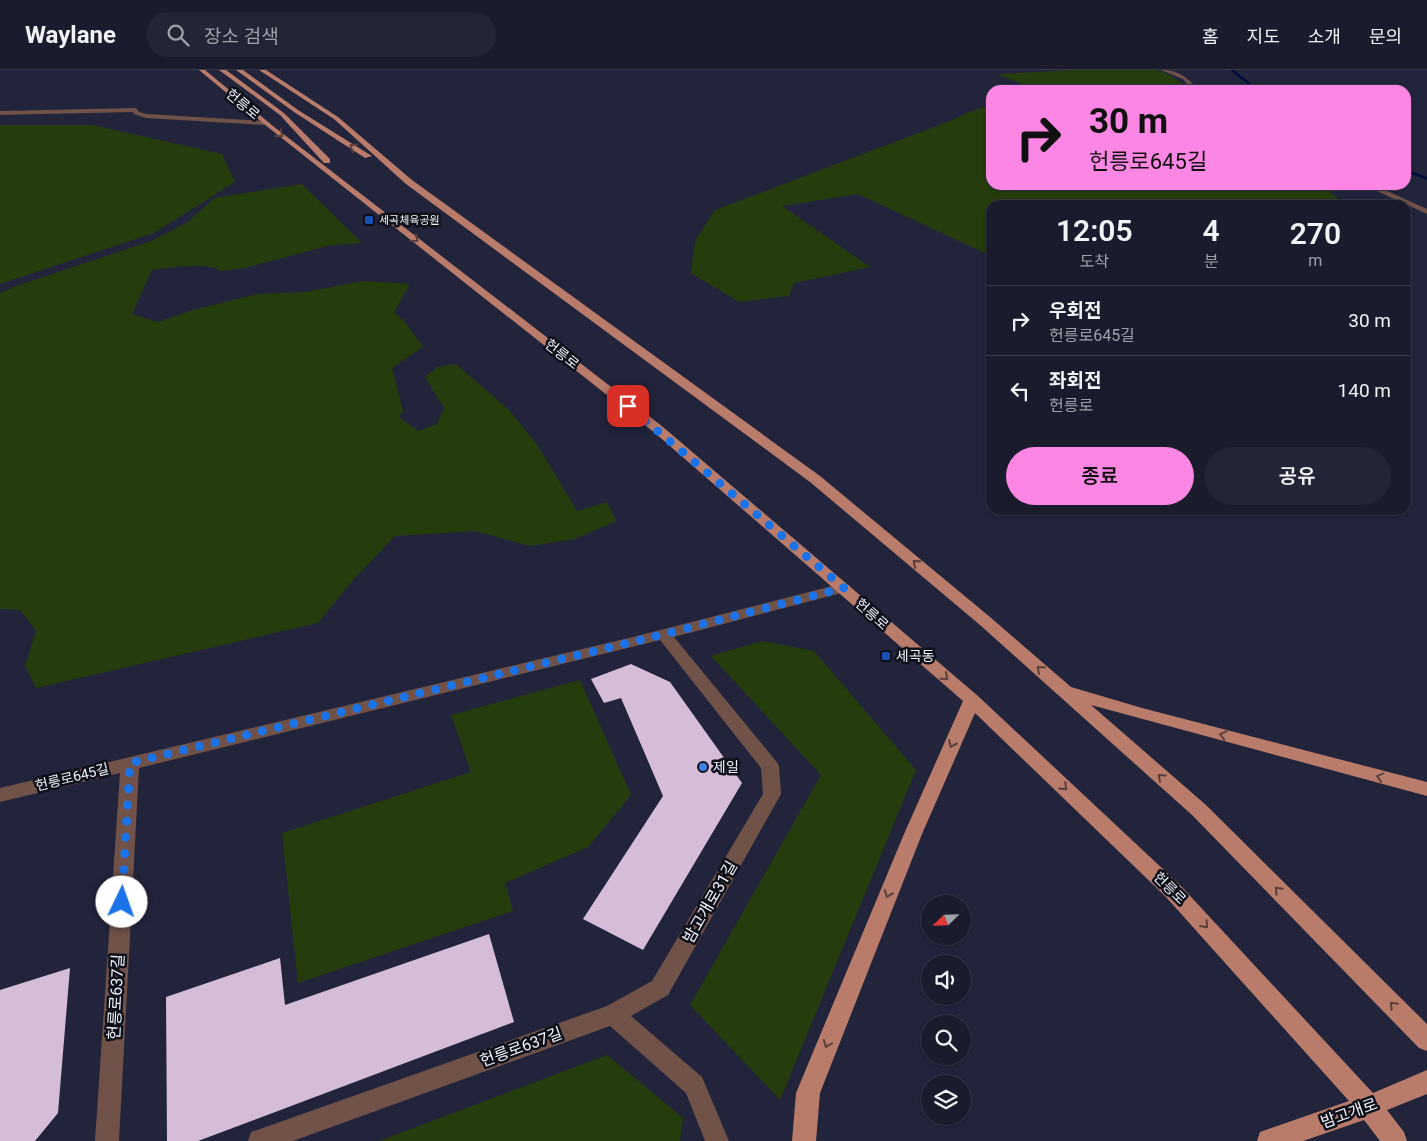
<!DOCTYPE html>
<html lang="ko">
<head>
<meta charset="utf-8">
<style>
  :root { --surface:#1a1b2d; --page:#232435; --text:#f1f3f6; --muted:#9fa1aa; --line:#383949; --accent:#fc86e4 }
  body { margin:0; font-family:Roboto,"Noto Sans KR",sans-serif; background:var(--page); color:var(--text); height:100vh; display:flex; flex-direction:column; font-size:19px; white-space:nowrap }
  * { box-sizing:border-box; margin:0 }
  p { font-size:16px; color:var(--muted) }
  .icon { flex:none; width:28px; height:28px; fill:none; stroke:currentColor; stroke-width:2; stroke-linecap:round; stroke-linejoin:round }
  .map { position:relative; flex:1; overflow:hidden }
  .drawer { position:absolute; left:986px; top:130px; width:425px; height:315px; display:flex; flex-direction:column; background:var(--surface); border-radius:15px; box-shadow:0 1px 4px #0004,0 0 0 1px var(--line) }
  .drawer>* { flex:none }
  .hud { position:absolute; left:986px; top:15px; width:425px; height:105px; border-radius:15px; box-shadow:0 1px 4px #0004,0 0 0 1px var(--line); background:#fc86e4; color:#111; overflow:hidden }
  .needle { width:32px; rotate:247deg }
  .buttons { position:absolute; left:921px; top:825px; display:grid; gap:10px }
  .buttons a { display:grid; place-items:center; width:50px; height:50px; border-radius:50%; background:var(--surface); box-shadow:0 1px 4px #0004,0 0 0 1px var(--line); font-size:25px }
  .pin { position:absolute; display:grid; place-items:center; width:42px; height:42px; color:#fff; margin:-21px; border-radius:10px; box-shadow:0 2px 8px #0006 }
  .me { position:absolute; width:55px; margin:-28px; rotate:3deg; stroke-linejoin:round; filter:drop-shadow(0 0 4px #0008) }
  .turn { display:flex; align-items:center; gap:18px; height:105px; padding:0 20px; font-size:22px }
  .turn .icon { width:65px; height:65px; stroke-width:2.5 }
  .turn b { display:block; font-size:35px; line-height:42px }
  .eta { display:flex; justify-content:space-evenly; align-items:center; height:85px; text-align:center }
  .eta b { font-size:30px; font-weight:600; line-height:35px }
  .button { display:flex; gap:10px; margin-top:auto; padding:10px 20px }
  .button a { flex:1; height:58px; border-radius:30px; background:var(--accent); color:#111; font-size:20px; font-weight:600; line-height:58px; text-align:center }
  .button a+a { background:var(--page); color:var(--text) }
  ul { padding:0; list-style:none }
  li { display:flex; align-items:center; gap:15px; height:70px; padding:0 20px; border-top:1px solid var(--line) }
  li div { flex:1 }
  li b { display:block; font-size:19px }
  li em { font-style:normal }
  header { display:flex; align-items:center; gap:30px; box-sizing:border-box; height:70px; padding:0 25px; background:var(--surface); border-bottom:1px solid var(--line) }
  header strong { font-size:24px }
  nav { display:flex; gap:28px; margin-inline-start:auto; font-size:18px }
  .search { width:350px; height:45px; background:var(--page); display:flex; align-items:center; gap:12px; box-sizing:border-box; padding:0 18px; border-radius:28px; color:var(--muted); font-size:19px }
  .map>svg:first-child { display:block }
  .green { fill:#253d0d }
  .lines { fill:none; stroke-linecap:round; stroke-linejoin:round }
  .stream { fill:#010d3e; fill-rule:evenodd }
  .building { fill:#d5bdd8 }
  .street { fill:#705249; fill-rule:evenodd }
  .primary { fill:#b97c6a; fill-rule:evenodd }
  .oneway { stroke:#5a403d }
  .route { stroke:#1a73e8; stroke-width:9; stroke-dasharray:0 16.2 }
  .transit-dot { fill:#1a4fb4; stroke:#0d0f19; stroke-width:2 }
  .shop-dot { fill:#3f7fe0; stroke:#0d0f19; stroke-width:2 }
  .labels { text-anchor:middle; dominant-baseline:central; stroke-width:5; stroke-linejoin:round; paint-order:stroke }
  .far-poi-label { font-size:11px; fill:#f1f3fd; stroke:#0d0f19; text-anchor:start }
  .street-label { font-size:14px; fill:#f1f3fd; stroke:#0d0f19 }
  .poi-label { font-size:14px; fill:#f1f3fd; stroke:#0d0f19; text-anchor:start }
  .near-street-label { font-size:16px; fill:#f1f3fd; stroke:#0d0f19 }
</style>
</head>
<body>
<header>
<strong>Waylane</strong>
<div class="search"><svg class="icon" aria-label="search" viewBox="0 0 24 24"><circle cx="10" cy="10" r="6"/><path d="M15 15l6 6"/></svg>장소 검색</div>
<nav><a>홈</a><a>지도</a><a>소개</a><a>문의</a></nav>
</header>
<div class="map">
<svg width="1427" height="1071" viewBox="0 0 1427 1071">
  <rect width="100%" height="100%" fill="#22243c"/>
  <path class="green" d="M1073,0H1155C1169,3 1178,9 1188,20H1037L997,4Z
    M991,35V115H1321L1340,130L1333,135H991V186L858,124L782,136L870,197L794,213L789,226L739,232L691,203L695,171L715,140L950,51L971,41Z
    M0,55H92L222,84L235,112L154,163L0,214Z
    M302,114L362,173L327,176L245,198L221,201C208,191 169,198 152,200L132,244L158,252L193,240L257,224L305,222L363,211L410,214L394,242L405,252L423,277L392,298L403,341L399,347L418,361L437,354L444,338L425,307L438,297L456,294L509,340L538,376L577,441L607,432L616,451L575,469L530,476L475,461L395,466L353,510L318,553L36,618L25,596L36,561L20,540L0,539V223L16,216L151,171L188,152L214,128Z
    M762,571L814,581L916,700L780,1030L690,935L821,705L711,586Z
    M580,610L631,725L588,777L505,813L513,841L298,913L282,763L471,702L451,645Z
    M607,985L683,1048L680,1071H379Z"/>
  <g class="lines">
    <path class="stream" d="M1230,0H1234L1259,20H1255Z
      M1406,99L1427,107V110L1406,102Z"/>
  </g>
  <path class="building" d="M631,594L670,612L742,713L643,880L583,849L663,726L621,628L604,633L591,609Z
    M489,864L514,952L198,1071H167L166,927L280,888L285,935Z
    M70,898L58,1043L35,1071H0V920Z"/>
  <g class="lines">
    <path class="street" d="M1161,0C1178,0 1188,7 1198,20H1192L1183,9Z
      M136,38L139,42L146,44L266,51L269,53L266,55L146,48L134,44L133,42L0,45V41Z
      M1364,115H1374L1427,139V144Z
      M844,513L849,515L851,518L849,521L674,567L776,691L779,696L781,724L668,925L631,946L702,1007L729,1071H705L686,1023L610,956L293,1071H248L251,1062L260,1059L607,936L652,911L763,724L761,698L660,570L139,698L119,1071H95L120,703L0,732V718L633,567Z"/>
    <path class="primary" d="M199,0H205L273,56L663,357L978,626L1180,815L1373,1023L1427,1000V1024L1387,1040L1404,1062L1407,1071H1380L1364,1050L1303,1071H1257L1260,1062L1349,1031L1166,827L975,643L922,764L820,1023L816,1071H792L796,1023L904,764L963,631L655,363L269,58Z
      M219,0H226L284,43L330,89V93H324L280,45Z
      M236,0H243L298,40L372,86L365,88L294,42Z
      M259,0H266L338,47L412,110L820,406L990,547L1071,617L1142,638L1427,712V726L1091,635L1206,735L1427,954V981L1419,978L1192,745L980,555L810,412L406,114L334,49Z"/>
  </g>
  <defs><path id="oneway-chevron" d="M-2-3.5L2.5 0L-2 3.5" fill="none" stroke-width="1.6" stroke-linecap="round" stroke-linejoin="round" transform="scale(1.25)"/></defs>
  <g class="oneway">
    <use href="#oneway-chevron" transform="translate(280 64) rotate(38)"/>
    <use href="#oneway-chevron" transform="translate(353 77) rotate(-148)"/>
    <use href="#oneway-chevron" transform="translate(415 169) rotate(38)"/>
    <use href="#oneway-chevron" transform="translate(916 493) rotate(-140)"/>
    <use href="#oneway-chevron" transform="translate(1040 599) rotate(-139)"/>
    <use href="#oneway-chevron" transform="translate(945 607) rotate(40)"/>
    <use href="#oneway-chevron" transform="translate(1223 665) rotate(-165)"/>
    <use href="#oneway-chevron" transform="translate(952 674) rotate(114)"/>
    <use href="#oneway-chevron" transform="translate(1161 707) rotate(-138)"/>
    <use href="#oneway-chevron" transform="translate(1380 707) rotate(-165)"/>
    <use href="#oneway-chevron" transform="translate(1064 717) rotate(44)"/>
    <use href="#oneway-chevron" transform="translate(1278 820) rotate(-135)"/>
    <use href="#oneway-chevron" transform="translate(888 824) rotate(112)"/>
    <use href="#oneway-chevron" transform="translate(1205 855) rotate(48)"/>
    <use href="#oneway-chevron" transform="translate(1393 935) rotate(-135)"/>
    <use href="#oneway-chevron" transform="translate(827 974) rotate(112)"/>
  </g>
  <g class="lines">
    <path class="route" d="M122,832L130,693L649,568L844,518L628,336"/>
  </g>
  <g class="transit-dot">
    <rect x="364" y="145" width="10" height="10" rx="2.5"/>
    <rect x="881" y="581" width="10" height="10" rx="2.5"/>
  </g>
  <circle class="shop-dot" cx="703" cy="697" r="5"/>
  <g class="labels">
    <g class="far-poi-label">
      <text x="379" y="150">세곡체육공원</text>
    </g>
    <g class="street-label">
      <text transform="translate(243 34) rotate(40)">헌릉로</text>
      <text transform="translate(562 284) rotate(38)">헌릉로</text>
      <text transform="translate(872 544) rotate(42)">헌릉로</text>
      <text transform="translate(72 707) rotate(-14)">헌릉로645길</text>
      <text transform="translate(1170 818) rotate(45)">헌릉로</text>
    </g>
    <g class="poi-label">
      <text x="896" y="586">세곡동</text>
      <text x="713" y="697">제일</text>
    </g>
    <g class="near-street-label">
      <text transform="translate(710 832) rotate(-60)">밤고개로31길</text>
      <text transform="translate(116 927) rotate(-87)">헌릉로637길</text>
      <text transform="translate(521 977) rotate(-20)">헌릉로637길</text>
      <text transform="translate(1349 1043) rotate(-20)">밤고개로</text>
    </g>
  </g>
</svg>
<div class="buttons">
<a><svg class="needle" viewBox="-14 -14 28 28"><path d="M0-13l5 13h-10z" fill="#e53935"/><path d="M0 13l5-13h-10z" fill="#9fa1aa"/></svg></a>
<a><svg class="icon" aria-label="sound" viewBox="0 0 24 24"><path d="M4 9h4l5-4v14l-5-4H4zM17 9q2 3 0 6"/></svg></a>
<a><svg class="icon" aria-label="search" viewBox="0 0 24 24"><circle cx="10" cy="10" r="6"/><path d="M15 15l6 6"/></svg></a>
<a><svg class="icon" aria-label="layers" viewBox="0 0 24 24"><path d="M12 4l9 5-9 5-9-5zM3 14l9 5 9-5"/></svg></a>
</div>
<div class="pin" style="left:628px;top:336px;background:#d93025"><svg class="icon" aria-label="arrive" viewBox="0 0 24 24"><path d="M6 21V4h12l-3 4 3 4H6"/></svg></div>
<svg class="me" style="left:122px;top:832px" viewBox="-20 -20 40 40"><circle r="19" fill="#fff"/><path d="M0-13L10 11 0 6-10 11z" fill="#1a73e8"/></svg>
<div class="hud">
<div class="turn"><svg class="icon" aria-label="right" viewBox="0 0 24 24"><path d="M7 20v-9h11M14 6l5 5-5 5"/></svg><div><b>30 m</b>헌릉로645길</div></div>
</div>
<section class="drawer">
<div class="eta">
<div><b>12:05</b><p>도착</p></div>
<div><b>4</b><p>분</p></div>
<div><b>270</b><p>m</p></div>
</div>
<ul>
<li><svg class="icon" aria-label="right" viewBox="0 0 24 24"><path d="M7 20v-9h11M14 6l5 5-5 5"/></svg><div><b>우회전</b><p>헌릉로645길</p></div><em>30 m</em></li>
<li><svg class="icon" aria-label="left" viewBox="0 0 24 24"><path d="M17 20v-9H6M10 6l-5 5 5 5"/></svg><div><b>좌회전</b><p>헌릉로</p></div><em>140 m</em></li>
</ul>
<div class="button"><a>종료</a><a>공유</a></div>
</section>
</div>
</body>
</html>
